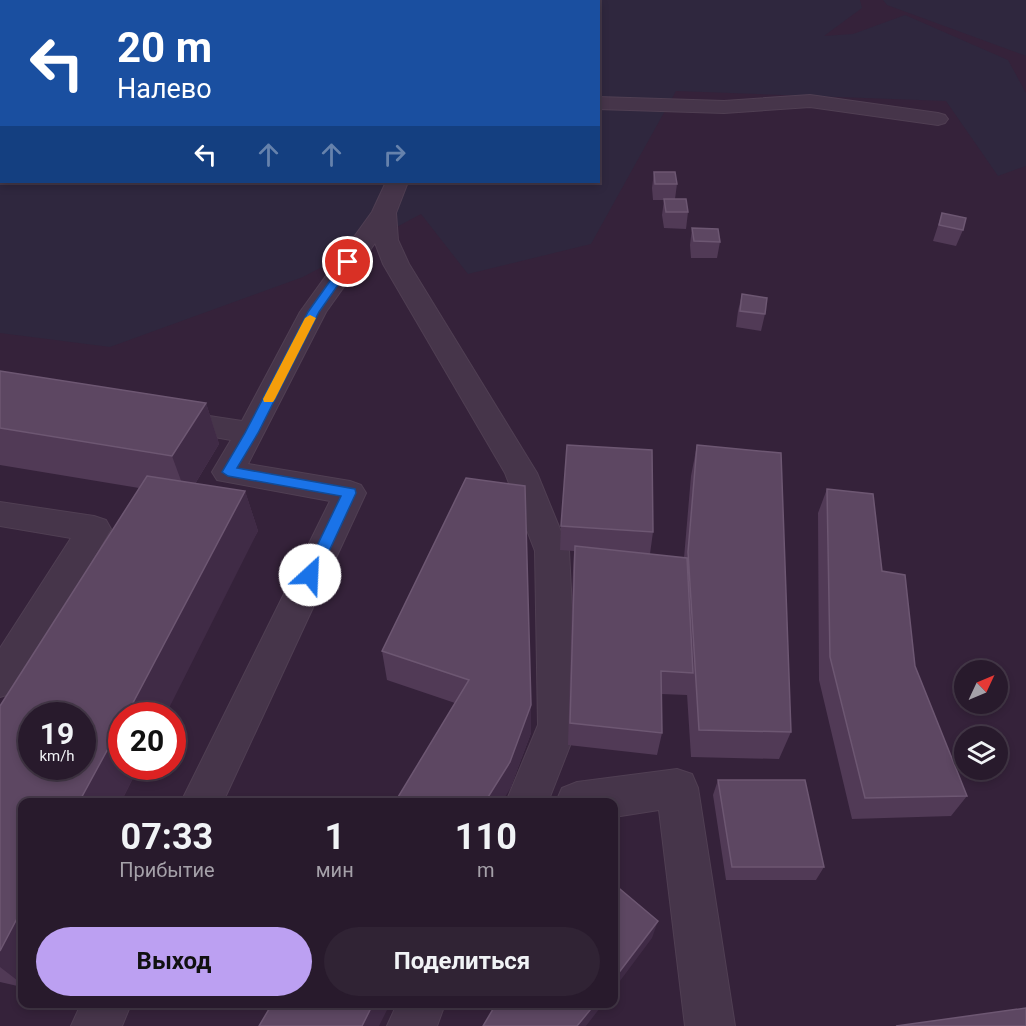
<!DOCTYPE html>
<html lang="ru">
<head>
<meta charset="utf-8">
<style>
  :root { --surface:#281a2c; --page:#302334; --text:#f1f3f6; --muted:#a5a1a9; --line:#443848; --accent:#bca0f2 }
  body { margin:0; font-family:Roboto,sans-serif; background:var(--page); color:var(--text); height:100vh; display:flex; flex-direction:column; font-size:22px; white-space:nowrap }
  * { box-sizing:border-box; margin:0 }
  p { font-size:20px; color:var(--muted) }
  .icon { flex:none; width:33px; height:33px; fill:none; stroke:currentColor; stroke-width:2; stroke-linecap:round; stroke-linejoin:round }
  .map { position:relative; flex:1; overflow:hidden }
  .panel { position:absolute; left:18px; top:798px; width:600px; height:210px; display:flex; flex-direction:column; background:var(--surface); border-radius:12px; box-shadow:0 3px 9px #0003,0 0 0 2px var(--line) }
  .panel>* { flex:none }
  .top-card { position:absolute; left:0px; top:0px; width:600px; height:183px; box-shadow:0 3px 9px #0003,0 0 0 2px var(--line); background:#1a4fa0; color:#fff; overflow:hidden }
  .needle { width:39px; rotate:46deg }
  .controls { position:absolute; left:954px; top:660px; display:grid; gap:12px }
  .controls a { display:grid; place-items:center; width:54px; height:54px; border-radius:50%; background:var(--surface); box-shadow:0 3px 9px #0003,0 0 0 2px var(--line); font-size:30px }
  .speed { position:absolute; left:18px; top:702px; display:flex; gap:12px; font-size:30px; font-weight:700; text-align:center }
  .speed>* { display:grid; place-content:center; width:78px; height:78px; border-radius:50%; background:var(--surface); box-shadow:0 3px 9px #0003,0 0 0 2px var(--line); line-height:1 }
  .speed small { font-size:15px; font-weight:400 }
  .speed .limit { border:9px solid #d22; background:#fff; color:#111 }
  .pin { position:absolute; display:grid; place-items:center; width:51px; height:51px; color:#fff; margin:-26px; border:3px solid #fff; border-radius:50%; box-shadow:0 2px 6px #0007 }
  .me { position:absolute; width:66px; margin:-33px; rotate:25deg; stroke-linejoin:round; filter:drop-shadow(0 0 4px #0008) }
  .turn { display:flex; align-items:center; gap:21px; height:126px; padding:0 18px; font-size:27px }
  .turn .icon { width:78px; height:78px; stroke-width:2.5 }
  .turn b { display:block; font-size:42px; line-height:51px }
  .lanes { display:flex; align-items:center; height:57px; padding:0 18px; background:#0003; justify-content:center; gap:30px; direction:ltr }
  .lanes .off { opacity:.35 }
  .eta { display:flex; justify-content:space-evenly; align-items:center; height:102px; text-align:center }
  .eta b { font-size:36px; font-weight:700; line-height:42px }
  .cta { display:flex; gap:12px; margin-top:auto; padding:12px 18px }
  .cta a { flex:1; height:69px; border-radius:36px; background:var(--accent); color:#111; font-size:24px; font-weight:700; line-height:69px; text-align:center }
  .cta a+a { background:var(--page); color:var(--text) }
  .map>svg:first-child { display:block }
  .green { fill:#2f273e; fill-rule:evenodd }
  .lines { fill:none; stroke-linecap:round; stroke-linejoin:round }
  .minor-casing { stroke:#503f53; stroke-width:2 }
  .minor { fill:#46354a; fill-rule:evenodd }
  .wall { fill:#513a56 }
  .shaded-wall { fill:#402b46 }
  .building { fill:#5d4762; stroke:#6d5772; stroke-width:1.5; fill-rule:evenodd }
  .route { fill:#1a73e8; stroke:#114b97; stroke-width:1.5 }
  .slow { fill:#f59e0b }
</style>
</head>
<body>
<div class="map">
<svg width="1026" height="1026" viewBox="0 0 1026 1026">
  <rect width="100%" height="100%" fill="#35223a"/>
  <path class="green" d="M0,0H860L862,8L824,36L853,34L905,15L1008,60L1026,93V166L998,176L946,101L676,91L591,244L468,274L421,214L303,277L110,347L0,333ZM2,2H598V182H2Z
    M883,0H1026V56L887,5Z"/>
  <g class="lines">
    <g class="minor-casing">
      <path id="minor" d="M463,0H479L480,2H462Z
        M810,95L938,113L945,115L948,119L945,123L938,125L810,107L724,113L598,109V97L724,101Z
        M386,182H408L396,213L398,240L409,264L537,473L569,551L578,725L548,802H506L538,725L535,551L505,473L383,264L375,243L326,312L248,464L350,481L361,485L366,493L223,802H181L330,501L217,480L212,472L231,440L159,427L155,420L159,413L170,410L242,421L300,312L372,212Z
        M0,502L94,516L106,520L111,529L14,693L0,697V648L71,538L0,526Z
        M677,769L692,774L698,788L735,1026H685L659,810L614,817V802H556L562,788L577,782Z
        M81,1004H131L122,1026H71Z
        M397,1004H445L437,1026H387Z"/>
    </g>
    <use href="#minor" class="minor"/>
  </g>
  <path class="wall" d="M654,172L677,184L675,199L688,212L686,229L664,228L662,215L664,200H653L652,188Z
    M942,213L963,230L956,246L933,241Z
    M692,228L720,242L717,258H691L690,245Z
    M742,294L765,314L761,331L736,327L738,311Z
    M0,371L206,403L219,444L195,484L245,491L258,531L122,766H139L121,802H22V987L0,982V706L139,488L0,465Z
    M697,445L791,732L779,759L691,757L687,694V695L661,694L662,733L657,755L568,745L573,570L574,551L560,550L561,526L653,532L650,554L684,558L691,476Z
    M466,478L531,705V733L510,789L455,703L387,680L382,651Z
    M827,489L882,571L915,666L967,796L951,816L852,819L819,680L818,513Z
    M718,780L824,867L816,880H726L713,795Z"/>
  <path class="shaded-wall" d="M206,403L219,444L187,497L172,456Z
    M245,491L258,531L165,716H126Z
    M531,705V733L510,789L502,802H485Z
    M122,723V766H139L121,802H79Z
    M22,909V984L0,967V951Z
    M658,921L652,938L614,989V979Z
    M373,1004H390L379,1026H362Z
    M595,1004H603L586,1026H577Z"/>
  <path class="building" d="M654,172H675L677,184H655Z
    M664,199H686L688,212H666Z
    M942,213L966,218L963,230L939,225Z
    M692,228L718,229L720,242L694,241Z
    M742,294L767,298L765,314L740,311Z
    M0,371L206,403L172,456L0,428Z
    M567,445L652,450L653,532L561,526Z
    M697,445L781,453L791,732L699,730L688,552Z
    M147,476L245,491L126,716H122V723L79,802H22V909L0,951V706ZM32,716H82V766H32Z
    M466,478L525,486L531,705L510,762L485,802H395L469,680L382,651Z
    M827,489L873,494L882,571L905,575L915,666L967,796L865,798L830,657Z
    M575,546L687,558L693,673L661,671L662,733L570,723Z
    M718,780H805L824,867H732Z
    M614,884L658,921L614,979Z
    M272,1004H373L362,1026H259Z
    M496,1004H595L577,1026H483Z
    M1026,1008V1026H896Z"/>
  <path class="route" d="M348,259L354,262L319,312L258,433L237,468L355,489L356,493L318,575L316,579H305L303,575L341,496L228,476L222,472L245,433L308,312L345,260Z"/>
  <path class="slow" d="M310,315L316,318L275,399L273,402H264L263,399L305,318Z"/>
</svg>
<div class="controls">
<a><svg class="needle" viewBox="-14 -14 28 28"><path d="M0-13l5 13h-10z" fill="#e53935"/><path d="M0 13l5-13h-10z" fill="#a5a1a9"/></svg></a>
<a><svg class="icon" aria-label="layers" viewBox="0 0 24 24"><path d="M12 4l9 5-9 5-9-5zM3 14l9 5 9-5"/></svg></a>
</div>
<div class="speed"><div>19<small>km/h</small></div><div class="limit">20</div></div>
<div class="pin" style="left:348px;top:262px;background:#d93025"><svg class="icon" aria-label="arrive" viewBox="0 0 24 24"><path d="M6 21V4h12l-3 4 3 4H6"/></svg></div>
<svg class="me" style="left:310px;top:575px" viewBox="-20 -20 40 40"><circle r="19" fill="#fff"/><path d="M0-13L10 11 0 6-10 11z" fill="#1a73e8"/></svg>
<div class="top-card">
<div class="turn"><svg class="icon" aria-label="left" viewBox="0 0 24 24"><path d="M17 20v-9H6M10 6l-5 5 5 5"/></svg><div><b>20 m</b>Налево</div></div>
<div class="lanes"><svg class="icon" aria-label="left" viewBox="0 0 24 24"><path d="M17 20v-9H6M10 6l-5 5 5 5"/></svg><svg class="icon off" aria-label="ahead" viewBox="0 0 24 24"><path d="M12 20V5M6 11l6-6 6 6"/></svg><svg class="icon off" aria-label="ahead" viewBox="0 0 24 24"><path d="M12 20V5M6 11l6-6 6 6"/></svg><svg class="icon off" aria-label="right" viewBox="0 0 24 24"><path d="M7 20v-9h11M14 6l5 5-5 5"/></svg></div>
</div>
<section class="panel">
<div class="eta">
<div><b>07:33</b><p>Прибытие</p></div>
<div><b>1</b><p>мин</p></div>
<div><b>110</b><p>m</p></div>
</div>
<div class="cta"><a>Выход</a><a>Поделиться</a></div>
</section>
</div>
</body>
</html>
